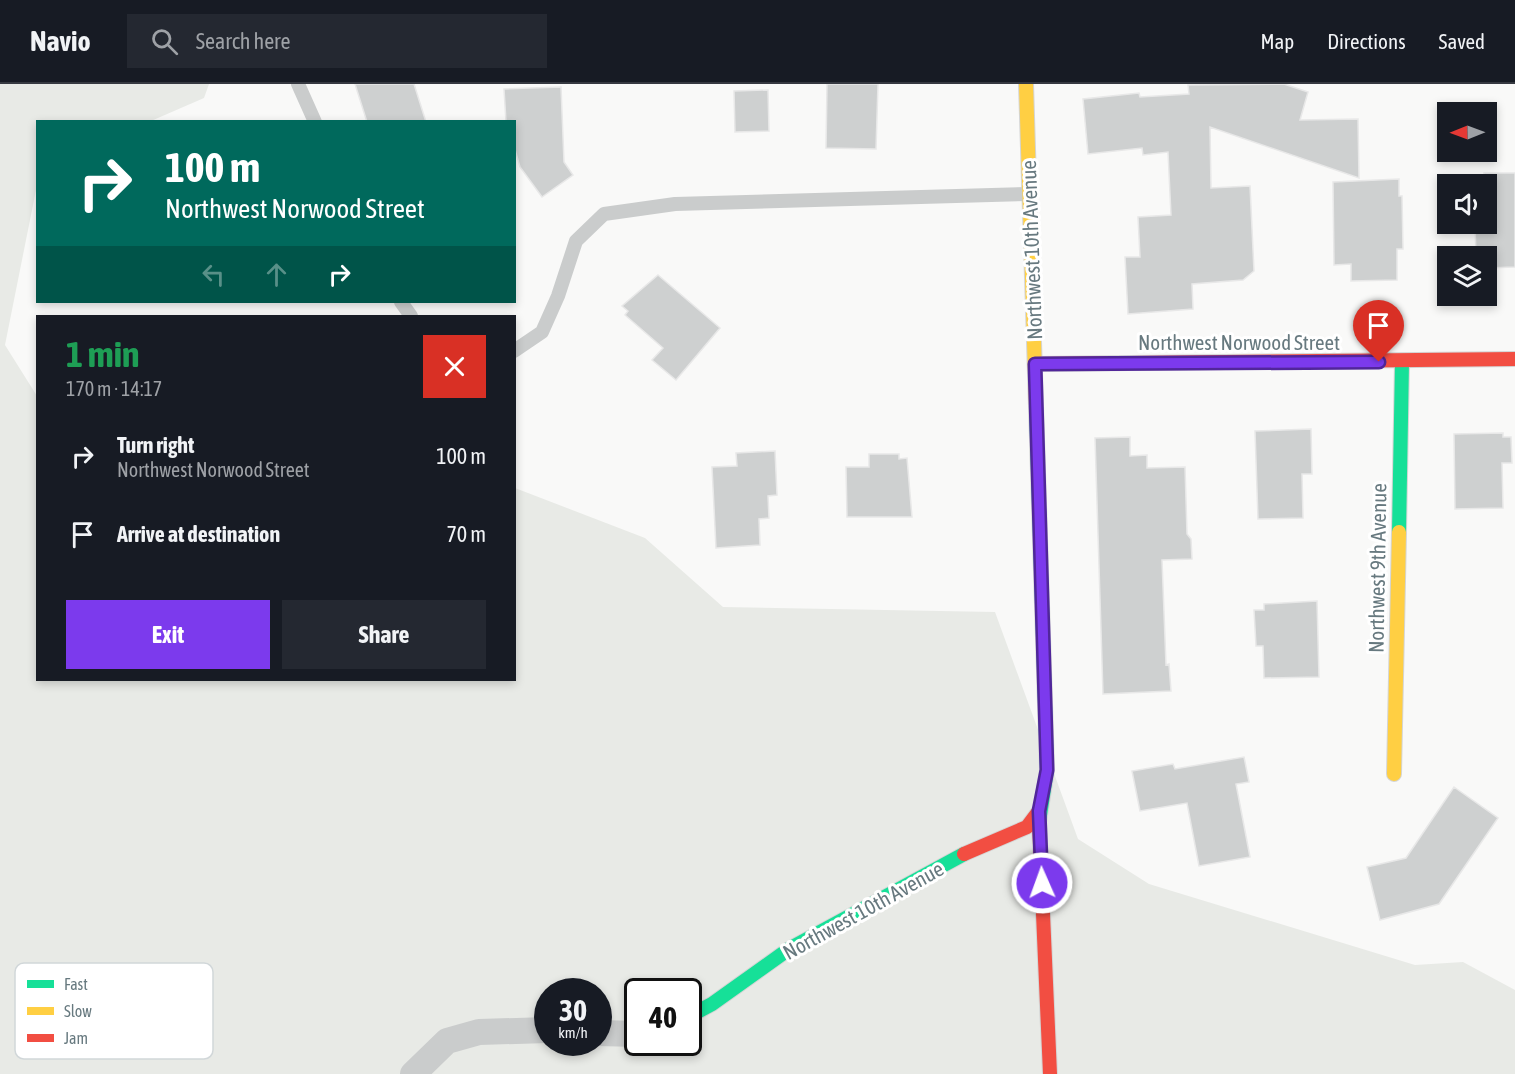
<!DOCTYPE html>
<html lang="en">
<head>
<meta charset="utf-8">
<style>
  :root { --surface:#171b24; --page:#242831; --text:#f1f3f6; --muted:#9ea1a6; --line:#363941; --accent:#7c3aed }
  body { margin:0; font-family:"Asap Condensed",sans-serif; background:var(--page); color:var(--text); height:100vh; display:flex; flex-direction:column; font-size:22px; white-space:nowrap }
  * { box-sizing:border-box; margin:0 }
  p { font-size:20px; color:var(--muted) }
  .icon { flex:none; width:33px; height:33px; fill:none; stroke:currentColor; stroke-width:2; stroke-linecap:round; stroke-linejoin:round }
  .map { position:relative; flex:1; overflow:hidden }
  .side { position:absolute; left:36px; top:231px; width:480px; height:366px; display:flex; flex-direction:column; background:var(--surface); border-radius:0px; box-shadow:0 3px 9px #0003 }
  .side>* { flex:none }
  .guide { position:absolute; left:36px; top:36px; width:480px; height:183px; border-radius:0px; box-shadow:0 3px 9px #0003; background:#00695c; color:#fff; overflow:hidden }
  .needle { width:39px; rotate:269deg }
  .buttons { position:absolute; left:1437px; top:18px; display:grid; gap:12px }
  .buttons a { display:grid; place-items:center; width:60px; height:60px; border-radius:0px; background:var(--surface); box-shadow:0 3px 9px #0003; font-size:30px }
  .speed { position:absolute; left:534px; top:894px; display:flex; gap:12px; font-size:30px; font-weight:700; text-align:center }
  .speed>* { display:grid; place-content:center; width:78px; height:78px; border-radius:50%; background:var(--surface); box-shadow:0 3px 9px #0003; line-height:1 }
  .speed small { font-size:15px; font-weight:400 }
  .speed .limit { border:3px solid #111; border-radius:9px; background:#fff; color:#111 }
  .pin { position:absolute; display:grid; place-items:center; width:51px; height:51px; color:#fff; margin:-62px -26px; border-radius:50% 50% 50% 0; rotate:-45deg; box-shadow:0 0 6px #0007 }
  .pin .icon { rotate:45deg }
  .me { position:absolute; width:66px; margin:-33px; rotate:358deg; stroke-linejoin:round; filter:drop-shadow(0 0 4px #0008) }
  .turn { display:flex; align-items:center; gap:21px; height:126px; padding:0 30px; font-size:27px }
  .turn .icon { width:78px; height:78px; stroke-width:2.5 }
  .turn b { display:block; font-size:42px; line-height:51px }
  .lanes { display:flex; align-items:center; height:57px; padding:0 30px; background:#0003; justify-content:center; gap:30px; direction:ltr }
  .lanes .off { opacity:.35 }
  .round { display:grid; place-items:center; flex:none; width:63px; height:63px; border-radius:0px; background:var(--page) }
  .headline { display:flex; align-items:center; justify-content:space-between; height:102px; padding:0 30px }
  h1 { font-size:36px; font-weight:700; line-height:45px; color:#1e9e55 }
  .primary-button { display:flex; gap:12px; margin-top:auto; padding:12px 30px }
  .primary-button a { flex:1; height:69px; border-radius:0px; background:var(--accent); color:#fff; font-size:24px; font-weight:700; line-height:69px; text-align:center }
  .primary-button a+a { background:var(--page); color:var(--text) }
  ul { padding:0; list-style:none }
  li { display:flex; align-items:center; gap:18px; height:78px; padding:0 30px }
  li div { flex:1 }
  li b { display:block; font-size:22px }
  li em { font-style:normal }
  header { display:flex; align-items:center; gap:36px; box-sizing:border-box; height:84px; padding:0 30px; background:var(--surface); border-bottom:2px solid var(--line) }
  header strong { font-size:28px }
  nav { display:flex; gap:33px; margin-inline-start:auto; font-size:21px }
  .search { width:420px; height:54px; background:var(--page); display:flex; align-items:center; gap:15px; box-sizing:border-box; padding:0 21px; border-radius:0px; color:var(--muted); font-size:22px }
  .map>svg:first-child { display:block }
  .green { fill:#e8eae6; fill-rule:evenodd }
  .building { fill:#ced0d0; stroke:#e8e8e8; stroke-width:1.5 }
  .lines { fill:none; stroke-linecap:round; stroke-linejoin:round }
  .fast-casing { stroke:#d4d5d5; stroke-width:16 }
  .slow-casing { stroke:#d4d5d5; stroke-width:16 }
  .jam-casing { stroke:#d4d5d5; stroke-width:16 }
  .lane { stroke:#cacccc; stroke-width:14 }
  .street { stroke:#cacccc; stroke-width:26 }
  .fast { stroke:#16e098; stroke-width:14 }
  .slow { stroke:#ffcf43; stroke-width:14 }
  .jam { stroke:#f24e42; stroke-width:14 }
  .route-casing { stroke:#51269a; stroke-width:15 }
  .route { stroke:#7c3aed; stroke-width:10 }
  .labels { text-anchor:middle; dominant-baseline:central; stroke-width:6; stroke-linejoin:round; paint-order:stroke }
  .street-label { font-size:21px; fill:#67797f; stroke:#fff }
  .key { fill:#fff; stroke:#d1d7d9; stroke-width:1.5 }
  .key-label { font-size:16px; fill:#67797f }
</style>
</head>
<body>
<header>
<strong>Navio</strong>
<div class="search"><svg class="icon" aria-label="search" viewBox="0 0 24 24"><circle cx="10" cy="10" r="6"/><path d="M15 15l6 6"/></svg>Search here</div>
<nav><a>Map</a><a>Directions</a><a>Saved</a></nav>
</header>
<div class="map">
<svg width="1515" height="990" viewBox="0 0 1515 990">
  <rect width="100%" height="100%" fill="#f9f9f8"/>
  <path class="green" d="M0,0H209L204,14L151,37L38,38L37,101L5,261L37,312L38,596H514L515,404L645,454L723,523L995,528L1078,755L1149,800L1415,881L1463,878L1515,906V990H0ZM548,908H598V958H548ZM638,908H688V958H638Z"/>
  <path class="building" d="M355,0H414L426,38H367Z
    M827,0H878L876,65L826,64Z
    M1284,0L1308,8L1300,36L1358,35L1359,94L1210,43L1211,104L1250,102L1254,187L1243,196L1192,200L1193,225L1128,230L1125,173H1140L1138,133L1171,131L1168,68L1143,71L1142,64L1088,70L1083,15L1139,9L1140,13L1189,10L1188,1Z
    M561,3L564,78L573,91L542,113L520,83L514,62V38H506L504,5Z
    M768,6L769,47L735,48L734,7Z
    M1484,89H1515V183L1486,184V172H1476L1475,140H1486Z
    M1399,95V112H1402L1403,165H1397V196L1351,197V180L1334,181L1333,98Z
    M658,191L720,244L676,296L652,276L663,264L625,231L628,227L622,222Z
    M1311,345L1312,390H1302L1303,434L1258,435L1255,347Z
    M1503,349V353H1511L1512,379H1502L1503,424L1455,425L1454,350Z
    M1130,353V372L1147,371V384L1185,383L1187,450L1191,455L1192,475L1162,476L1166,581L1169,580L1171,607L1103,610L1095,354Z
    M775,367L777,411L768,412L769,434L759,435L760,461L716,464L712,383L737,382L736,369Z
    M869,370H899V375L907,374L912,433H847L846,383H869Z
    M1317,517L1319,593L1264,594L1263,562H1256L1254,526H1264V520Z
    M1244,673L1249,698L1236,700L1250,773L1199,782L1187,719L1140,727L1132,687L1173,680L1175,685Z
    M1454,703L1498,734L1439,820L1380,836L1367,783L1406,774Z"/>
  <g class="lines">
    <g class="fast-casing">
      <path id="fast" d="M1036,322L1047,686L1039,738
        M1399,448L1402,278
        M688,933L712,920L789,865L964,770"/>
    </g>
    <g class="slow-casing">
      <path id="slow" d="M1026,0L1036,322
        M1394,690L1399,448"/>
    </g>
    <g class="jam-casing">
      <path id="jam" d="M1035,280L1515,275
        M1039,738L1050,990
        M964,770L1027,743L1039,727"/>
    </g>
    <path class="lane" d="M298,0L315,38
      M401,218L411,232
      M514,267L542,248L558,212L576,157L604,130L675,120L1029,110"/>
    <path class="street" d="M598,949L638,950
      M413,990L447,957L479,948L548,946"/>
    <use href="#fast" class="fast"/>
    <use href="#slow" class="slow"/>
    <use href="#jam" class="jam"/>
  </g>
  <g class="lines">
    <g class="route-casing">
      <path id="route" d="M1042,799L1039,727L1047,686L1035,280L1379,278"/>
    </g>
    <use href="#route" class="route"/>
  </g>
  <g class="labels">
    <g class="street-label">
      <text transform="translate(1031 166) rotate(-92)">Northwest 10th Avenue</text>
      <text x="1239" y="258">Northwest Norwood Street</text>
      <text transform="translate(1377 484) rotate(-89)">Northwest 9th Avenue</text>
      <text transform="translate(863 826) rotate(-29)">Northwest 10th Avenue</text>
    </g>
  </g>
  <rect x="15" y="879" width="198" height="96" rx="9" class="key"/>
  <rect x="27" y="896" width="27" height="8" fill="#16e098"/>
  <rect x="27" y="923" width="27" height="8" fill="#ffcf43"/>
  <rect x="27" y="950" width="27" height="8" fill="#f24e42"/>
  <g class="key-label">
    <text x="64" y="906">Fast</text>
    <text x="64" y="933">Slow</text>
    <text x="64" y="960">Jam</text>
  </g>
</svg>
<div class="buttons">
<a><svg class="needle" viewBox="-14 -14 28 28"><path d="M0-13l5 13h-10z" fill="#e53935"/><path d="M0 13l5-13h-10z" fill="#9ea1a6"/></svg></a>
<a><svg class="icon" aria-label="sound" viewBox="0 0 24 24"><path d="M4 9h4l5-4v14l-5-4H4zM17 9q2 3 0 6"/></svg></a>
<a><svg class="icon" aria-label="layers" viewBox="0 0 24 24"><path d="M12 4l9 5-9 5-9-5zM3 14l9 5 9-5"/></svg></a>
</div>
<div class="speed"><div>30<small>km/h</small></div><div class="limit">40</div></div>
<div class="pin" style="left:1379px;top:278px;background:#d93025"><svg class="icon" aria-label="arrive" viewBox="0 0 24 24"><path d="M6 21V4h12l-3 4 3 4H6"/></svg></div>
<svg class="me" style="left:1042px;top:799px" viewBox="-20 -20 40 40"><circle r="17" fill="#7c3aed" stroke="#fff" stroke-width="3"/><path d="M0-11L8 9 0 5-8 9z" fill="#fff"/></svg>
<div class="guide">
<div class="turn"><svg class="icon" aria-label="right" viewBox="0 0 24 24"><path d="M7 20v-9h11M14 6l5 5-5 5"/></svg><div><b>100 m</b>Northwest Norwood Street</div></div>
<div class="lanes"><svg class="icon off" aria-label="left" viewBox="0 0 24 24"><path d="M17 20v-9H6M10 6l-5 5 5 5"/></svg><svg class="icon off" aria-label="ahead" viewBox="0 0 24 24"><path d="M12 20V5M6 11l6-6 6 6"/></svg><svg class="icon" aria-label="right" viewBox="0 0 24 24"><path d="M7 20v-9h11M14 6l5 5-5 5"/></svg></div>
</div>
<section class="side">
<div class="headline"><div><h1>1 min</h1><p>170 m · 14:17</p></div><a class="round" style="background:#d93025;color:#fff"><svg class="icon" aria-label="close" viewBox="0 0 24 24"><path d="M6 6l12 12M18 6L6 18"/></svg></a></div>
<ul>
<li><svg class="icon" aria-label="right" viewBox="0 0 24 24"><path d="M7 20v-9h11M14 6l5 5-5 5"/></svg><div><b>Turn right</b><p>Northwest Norwood Street</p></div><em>100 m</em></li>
<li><svg class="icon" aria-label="arrive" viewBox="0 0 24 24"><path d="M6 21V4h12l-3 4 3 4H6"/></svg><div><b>Arrive at destination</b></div><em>70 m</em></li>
</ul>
<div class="primary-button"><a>Exit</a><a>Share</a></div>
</section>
</div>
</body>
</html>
